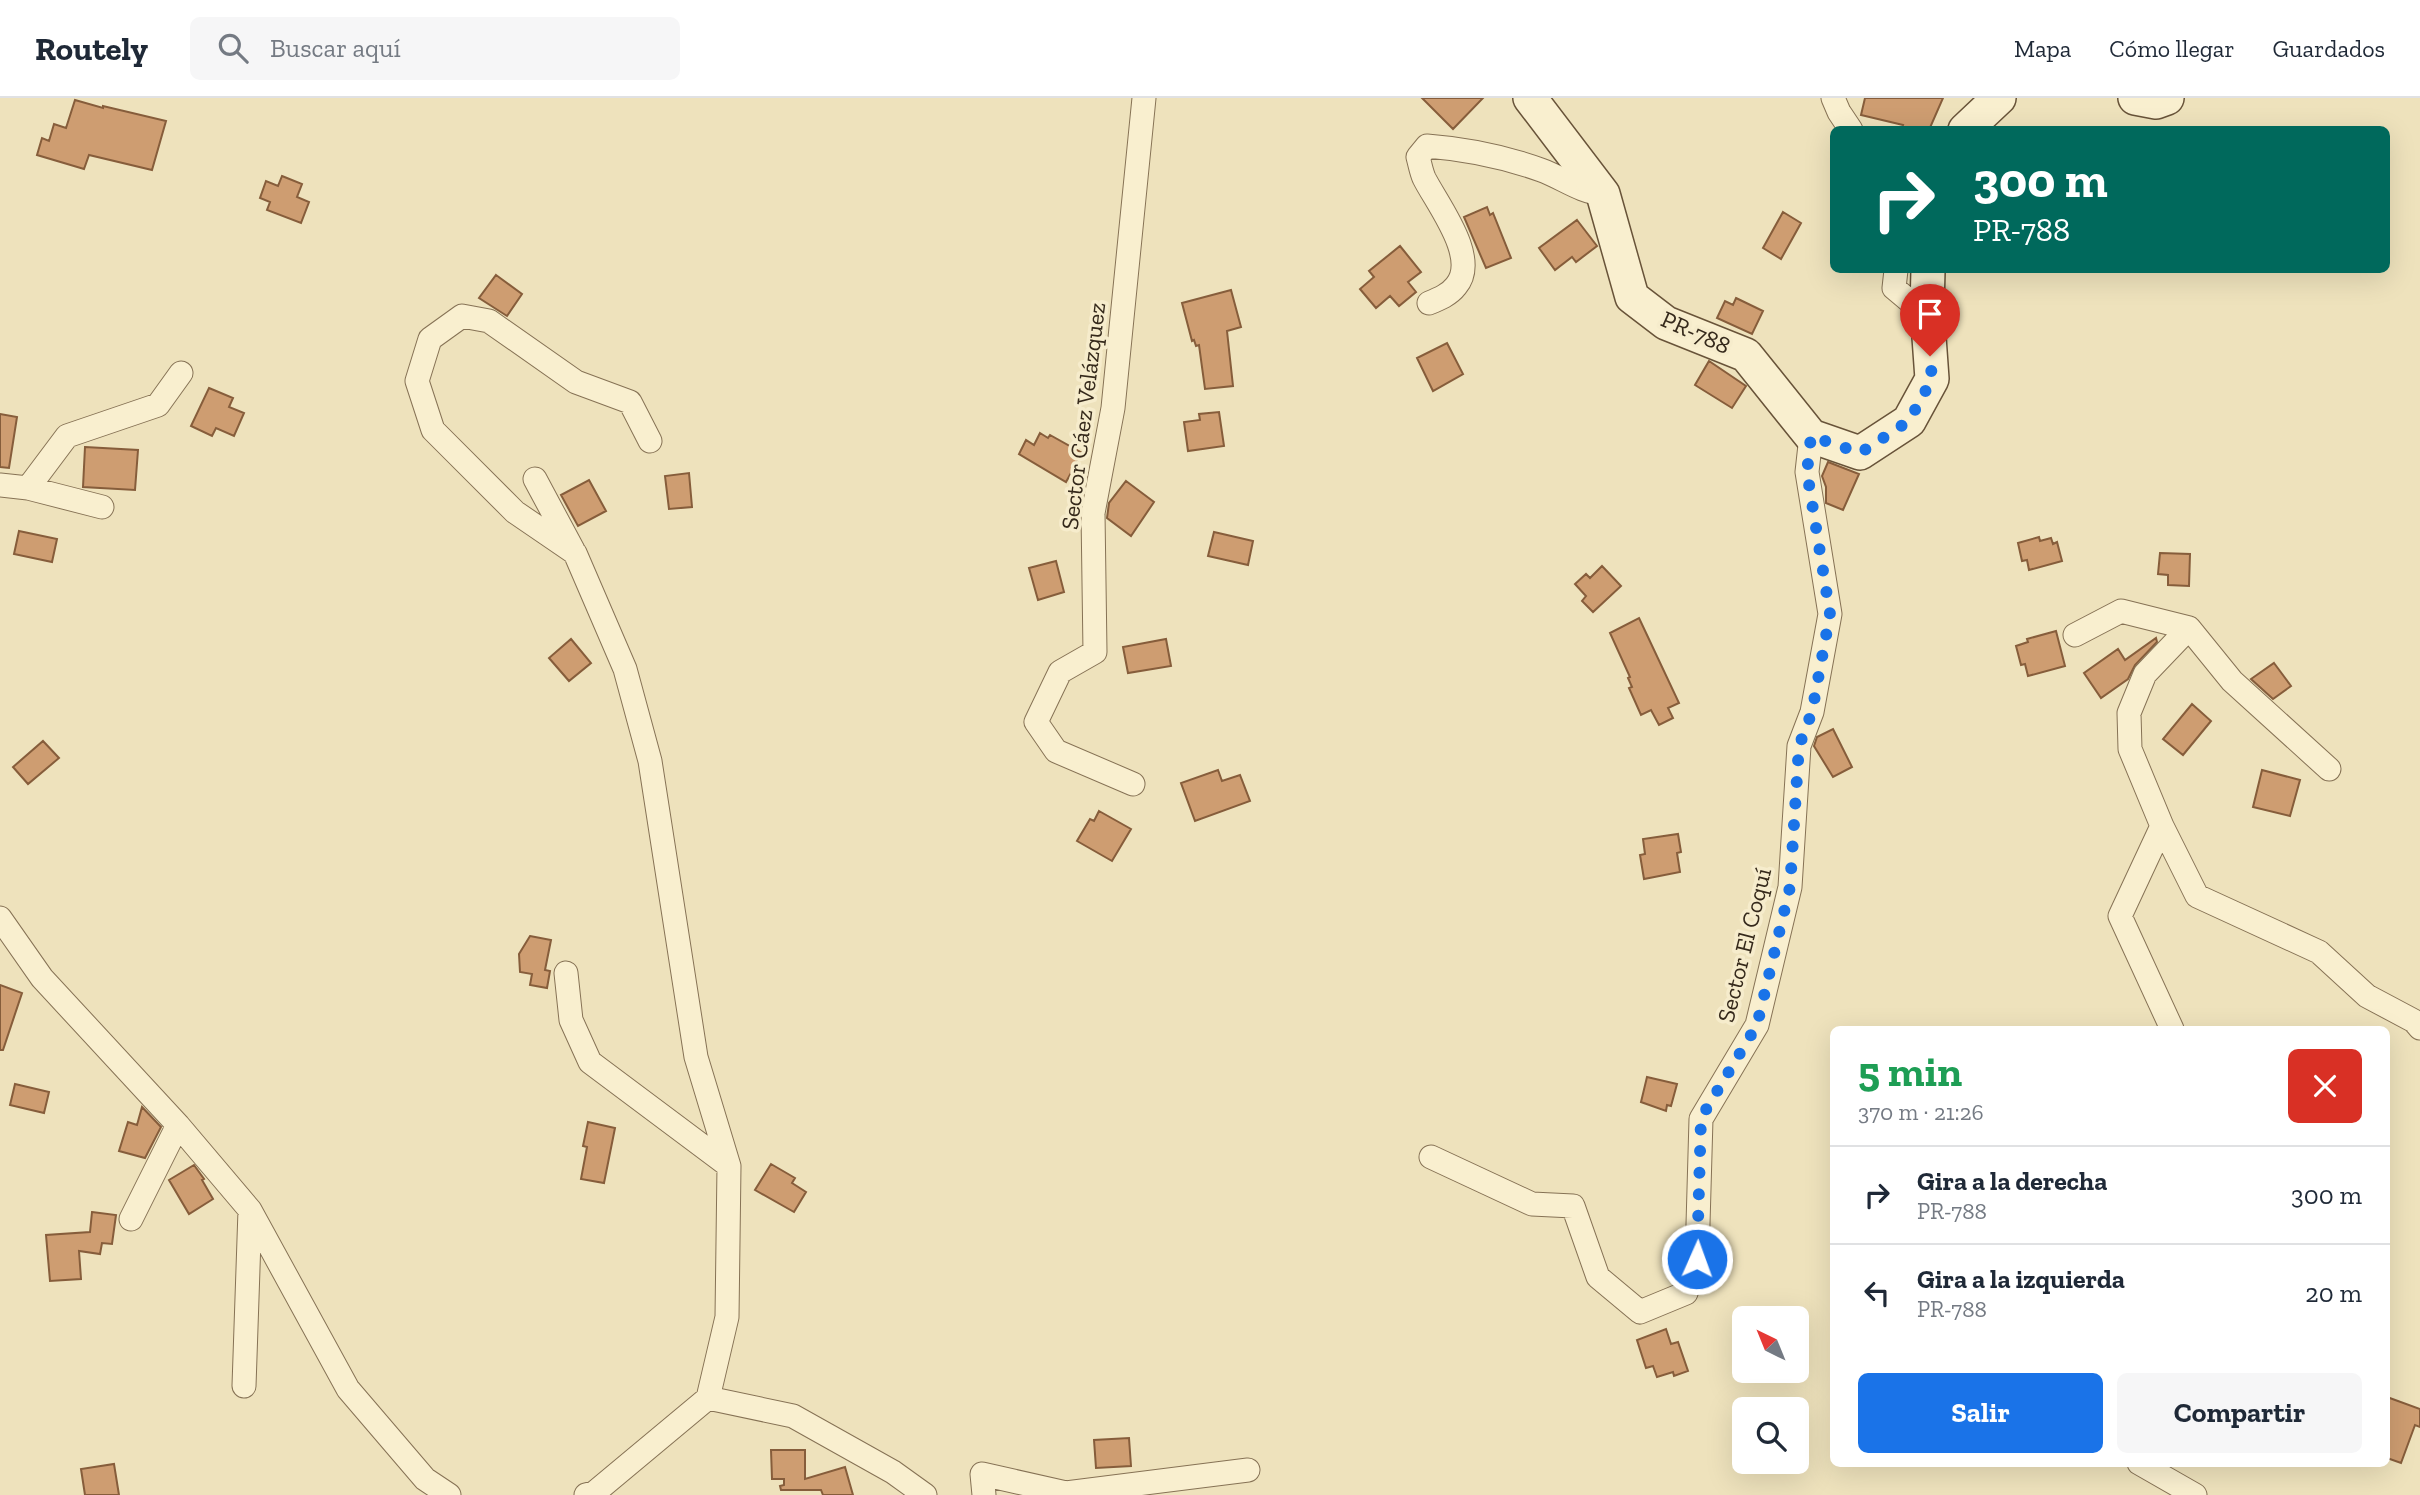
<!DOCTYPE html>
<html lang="es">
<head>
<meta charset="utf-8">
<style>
  :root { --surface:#fff; --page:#f6f6f7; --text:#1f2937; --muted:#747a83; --line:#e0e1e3; --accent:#1a73e8 }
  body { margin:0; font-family:"Zilla Slab",serif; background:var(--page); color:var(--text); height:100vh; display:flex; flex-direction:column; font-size:26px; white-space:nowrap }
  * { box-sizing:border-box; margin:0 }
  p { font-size:23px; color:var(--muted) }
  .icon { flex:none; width:38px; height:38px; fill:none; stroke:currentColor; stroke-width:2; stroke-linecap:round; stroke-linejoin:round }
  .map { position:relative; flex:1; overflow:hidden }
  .sheet { position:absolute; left:1830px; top:928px; width:560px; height:441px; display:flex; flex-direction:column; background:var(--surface); border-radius:10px; box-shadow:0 7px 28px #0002 }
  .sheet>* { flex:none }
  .guide { position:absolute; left:1830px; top:28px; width:560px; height:147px; border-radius:10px; box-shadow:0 7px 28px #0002; background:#00695c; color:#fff; overflow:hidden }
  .needle { width:46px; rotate:317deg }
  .controls { position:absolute; left:1732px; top:1208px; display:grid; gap:14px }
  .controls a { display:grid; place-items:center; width:77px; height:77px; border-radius:10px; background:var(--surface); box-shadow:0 7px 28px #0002; font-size:35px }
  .pin { position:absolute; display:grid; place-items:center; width:60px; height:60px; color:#fff; margin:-72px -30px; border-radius:50% 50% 50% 0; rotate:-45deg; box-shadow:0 0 7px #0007 }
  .pin .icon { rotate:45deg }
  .me { position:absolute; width:77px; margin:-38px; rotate:2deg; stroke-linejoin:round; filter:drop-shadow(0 0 5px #0008) }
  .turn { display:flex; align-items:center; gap:24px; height:147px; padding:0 28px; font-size:32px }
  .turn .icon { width:91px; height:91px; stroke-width:2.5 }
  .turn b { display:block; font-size:49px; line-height:60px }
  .round { display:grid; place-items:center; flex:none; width:74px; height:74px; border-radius:10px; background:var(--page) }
  .overview { display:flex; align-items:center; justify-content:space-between; height:119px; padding:0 28px }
  h1 { font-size:42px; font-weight:700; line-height:52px; color:#1e9e55 }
  .cta { display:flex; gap:14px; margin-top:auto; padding:14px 28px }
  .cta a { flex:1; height:80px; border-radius:10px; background:var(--accent); color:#fff; font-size:28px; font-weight:700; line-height:80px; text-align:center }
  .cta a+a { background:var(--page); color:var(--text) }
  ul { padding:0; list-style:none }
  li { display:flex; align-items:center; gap:21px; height:98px; padding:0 28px; border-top:2px solid var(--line) }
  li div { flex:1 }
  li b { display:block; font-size:26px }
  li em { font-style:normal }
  header { display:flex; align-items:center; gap:42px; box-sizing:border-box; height:98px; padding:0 35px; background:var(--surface); border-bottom:2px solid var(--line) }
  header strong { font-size:33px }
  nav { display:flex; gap:38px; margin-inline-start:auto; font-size:24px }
  .search { width:490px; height:63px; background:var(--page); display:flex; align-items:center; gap:18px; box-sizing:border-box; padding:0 24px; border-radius:10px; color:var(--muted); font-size:26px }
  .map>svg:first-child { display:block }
  .building { fill:#ce9d71; stroke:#865d3b; stroke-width:2 }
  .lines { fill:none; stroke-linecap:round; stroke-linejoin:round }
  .street-casing { stroke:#867255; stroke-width:25 }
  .secondary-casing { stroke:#685339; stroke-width:36 }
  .street { stroke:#f9efcf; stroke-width:23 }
  .secondary { stroke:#f9efcf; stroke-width:33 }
  .route { stroke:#1a73e8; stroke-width:12; stroke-dasharray:0 21.6 }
  .labels { text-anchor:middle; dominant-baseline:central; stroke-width:7; stroke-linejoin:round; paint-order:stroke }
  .street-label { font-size:24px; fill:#35291b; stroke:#f6eccc }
</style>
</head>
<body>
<header>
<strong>Routely</strong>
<div class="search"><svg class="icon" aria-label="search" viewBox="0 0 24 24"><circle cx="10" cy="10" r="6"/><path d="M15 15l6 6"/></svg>Buscar aquí</div>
<nav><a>Mapa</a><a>Cómo llegar</a><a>Guardados</a></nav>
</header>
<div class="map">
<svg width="2420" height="1397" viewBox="0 0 2420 1397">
  <rect width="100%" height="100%" fill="#eee2bc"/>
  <path class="building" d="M1422,0H1483L1453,31Z
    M1865,0H1943L1929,32H1901L1903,27L1861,17Z
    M75,2L103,10V8L166,23L152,72L89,57L84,71L37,57L42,40L49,43L54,26L66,30Z
    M282,78L302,86L297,99L309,104L301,125L267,112L270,104L260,100L266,83L278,88Z
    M1487,109L1490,117L1493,115L1511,160L1486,170L1464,119Z
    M1783,114L1801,125L1781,161L1763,150Z
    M1577,122L1597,148L1576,164L1572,159L1555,172L1539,150Z
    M1400,148L1421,174L1408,184L1416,194L1399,208L1390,198L1376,210L1360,191L1374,179L1369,173Z
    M496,177L522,196L507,218L479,200Z
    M1231,192L1241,229L1227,233L1233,288L1205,291L1199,247L1196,248L1194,242L1192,243L1182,205Z
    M1736,200L1763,213L1752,236L1717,220L1725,203L1733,207Z
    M1447,245L1463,276L1433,293L1417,260Z
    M1709,263L1746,288L1732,310L1695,287Z
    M209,290L233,300L229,309L244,315L234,338L216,330L212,338L191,328Z
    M1219,314L1224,348L1188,353L1184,324L1200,322L1199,316Z
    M0,316L17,319L9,370L0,369Z
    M1040,335L1048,340L1050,337L1082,355L1066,384L1019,356L1026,342L1034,347Z
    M85,349L138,352L135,392L83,389Z
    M1828,364L1859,376L1843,412L1826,405V389L1822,378Z
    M689,375L692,409L669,411L665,378Z
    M589,382L606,413L578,428L561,397Z
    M1126,383L1154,404L1131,438L1107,420L1109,405Z
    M19,433L57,441L52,464L14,456Z
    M1214,434L1253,443L1248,467L1208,458Z
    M2039,439L2040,443L2051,440L2053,446L2057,444L2062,463L2029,472L2027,462L2022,463L2018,445Z
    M2160,455L2190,456L2189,488L2168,487V477L2158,476Z
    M1056,463L1064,494L1038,502L1029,470Z
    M1602,468L1621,488L1593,514L1582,503L1586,498L1575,486L1586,476L1590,480Z
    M1639,520L1679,605L1668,610L1673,620L1659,627L1651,612L1641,617L1629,590L1632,589L1628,580L1630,579L1610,535Z
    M2056,533L2065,568L2028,578L2025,566L2021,567L2016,548L2028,544L2027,541Z
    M2156,540L2157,544L2135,567L2128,581L2101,600L2084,575L2118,551L2125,562Z
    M571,541L591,565L569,583L549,560Z
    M1166,541L1171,568L1128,575L1123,549Z
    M2274,565L2291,588L2273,601L2251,581Z
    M2192,606L2211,623L2183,657L2163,641Z
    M1833,631L1852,669L1833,679L1814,648L1817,639Z
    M43,643L59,660L28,686L13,669Z
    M1218,672L1222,683L1240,677L1250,703L1195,723L1181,685Z
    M2262,672L2300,682L2290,718L2253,709Z
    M1099,713L1131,731L1112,763L1077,743L1090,721L1094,723Z
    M1678,736L1681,754L1677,755L1680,774L1644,781L1640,757L1645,756L1643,741Z
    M530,838L551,842L545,872L550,873L547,890L530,887L532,876L520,874L519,856Z
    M0,887L22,895L3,952H0Z
    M1647,979L1677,986L1671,1008L1667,1007L1666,1013L1641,1004Z
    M15,986L49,994L44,1015L10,1007Z
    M142,1009L161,1029L145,1060L119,1053L128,1024L137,1027Z
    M588,1024L615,1030L604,1085L581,1081L587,1049L583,1048Z
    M771,1066L795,1080L792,1085L806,1094L794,1114L755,1092Z
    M194,1067L204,1081L202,1082L213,1101L189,1116L169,1082Z
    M92,1114L116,1117L112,1146L102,1145L100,1156L79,1153L81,1181L50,1183L46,1137L90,1134Z
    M1666,1231L1671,1246L1678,1244L1688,1273L1674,1278L1673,1274L1657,1279L1653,1268L1646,1270L1637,1242Z
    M2387,1299L2420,1311V1329L2415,1327L2401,1365L2387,1360Z
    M1129,1340L1131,1368L1096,1370L1094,1342Z
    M771,1352H805V1381L845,1369L853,1397H823L821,1392H781L780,1388L784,1387V1381H772Z
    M114,1366L119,1397H85L81,1371Z"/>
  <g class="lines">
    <g class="street-casing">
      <path id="street" d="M1833,0L1839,14L1851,32
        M1896,172L1894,190L1919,211H1927
        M1429,205C1439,201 1449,197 1456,188C1480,160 1437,106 1424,80C1421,73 1420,66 1418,59L1427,48C1466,51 1505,59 1541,72C1563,80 1580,94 1603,96
        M650,343L630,304L576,284L489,223L462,218L430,241L417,283L433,332L515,414L575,455L625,571L650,663L696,959L729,1068L727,1219L708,1300
        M535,381L573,452
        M0,387L28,390L102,409
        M28,390L67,338L158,307L181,275
        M2189,530L2145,576L2129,615L2130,651L2162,728L2197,798L2319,854L2367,898L2414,923L2420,930
        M2075,537L2121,513L2189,530L2232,583L2329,671
        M1133,686L1056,653L1036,624L1060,574L1095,554L1093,415L1113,310L1144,0
        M2162,728L2120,818L2172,931
        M0,820L42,880L178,1027L250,1112L348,1291L425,1381L449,1397
        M566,875L571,922L590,964L729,1068
        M1431,1059L1532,1106L1573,1108L1598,1179L1640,1214L1686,1195L1697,1161L1701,1021L1757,927L1790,789L1799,648L1812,614L1830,516L1807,374L1811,338
        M131,1121L178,1027
        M244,1288L250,1112
        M2139,1365L2195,1397
        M586,1397L594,1395L708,1300L793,1318L893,1374L925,1397
        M984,1397L982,1376L1066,1395L1248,1372"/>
    </g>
    <g class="secondary-casing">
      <path id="secondary" d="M1530,0L1603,96L1632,199L1666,225L1746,257L1811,338L1860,355L1909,323L1932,281L1927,211L1928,172
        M2135,0L2156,4L2167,0
        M1965,32L1999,0"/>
    </g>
    <use href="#street" class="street"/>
    <use href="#secondary" class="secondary"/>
  </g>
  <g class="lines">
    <path class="route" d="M1697,1161L1701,1020L1757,927L1790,789L1799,648L1812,614L1830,516L1807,374L1811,338L1860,355L1909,323L1932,281L1930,258"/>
  </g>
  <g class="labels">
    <g class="street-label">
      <text transform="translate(1696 234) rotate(24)">PR-788</text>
      <text transform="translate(1083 318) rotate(-83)">Sector Cáez Velázquez</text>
      <text transform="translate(1744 847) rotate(-76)">Sector El Coquí</text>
    </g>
  </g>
</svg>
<div class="controls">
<a><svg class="needle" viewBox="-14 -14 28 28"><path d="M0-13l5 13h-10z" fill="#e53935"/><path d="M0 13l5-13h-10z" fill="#747a83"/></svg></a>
<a><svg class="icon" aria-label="search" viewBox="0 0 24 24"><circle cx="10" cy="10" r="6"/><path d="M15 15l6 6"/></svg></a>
</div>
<div class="pin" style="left:1930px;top:258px;background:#d93025"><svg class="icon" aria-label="arrive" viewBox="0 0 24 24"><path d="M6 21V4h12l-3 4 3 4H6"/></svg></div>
<svg class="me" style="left:1697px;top:1161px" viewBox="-20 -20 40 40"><circle r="17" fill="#1a73e8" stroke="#fff" stroke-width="3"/><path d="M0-11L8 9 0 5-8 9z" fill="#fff"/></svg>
<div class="guide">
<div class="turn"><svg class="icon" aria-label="right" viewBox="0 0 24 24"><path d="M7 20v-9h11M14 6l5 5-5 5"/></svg><div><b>300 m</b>PR-788</div></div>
</div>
<section class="sheet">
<div class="overview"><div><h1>5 min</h1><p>370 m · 21:26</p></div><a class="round" style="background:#d93025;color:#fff"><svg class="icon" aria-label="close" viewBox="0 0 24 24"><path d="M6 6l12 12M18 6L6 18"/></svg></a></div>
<ul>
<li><svg class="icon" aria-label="right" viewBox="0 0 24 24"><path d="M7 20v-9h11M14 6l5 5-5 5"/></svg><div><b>Gira a la derecha</b><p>PR-788</p></div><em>300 m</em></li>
<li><svg class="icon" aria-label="left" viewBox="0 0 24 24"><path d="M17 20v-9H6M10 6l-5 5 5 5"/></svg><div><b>Gira a la izquierda</b><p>PR-788</p></div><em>20 m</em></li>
</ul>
<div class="cta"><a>Salir</a><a>Compartir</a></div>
</section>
</div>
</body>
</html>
